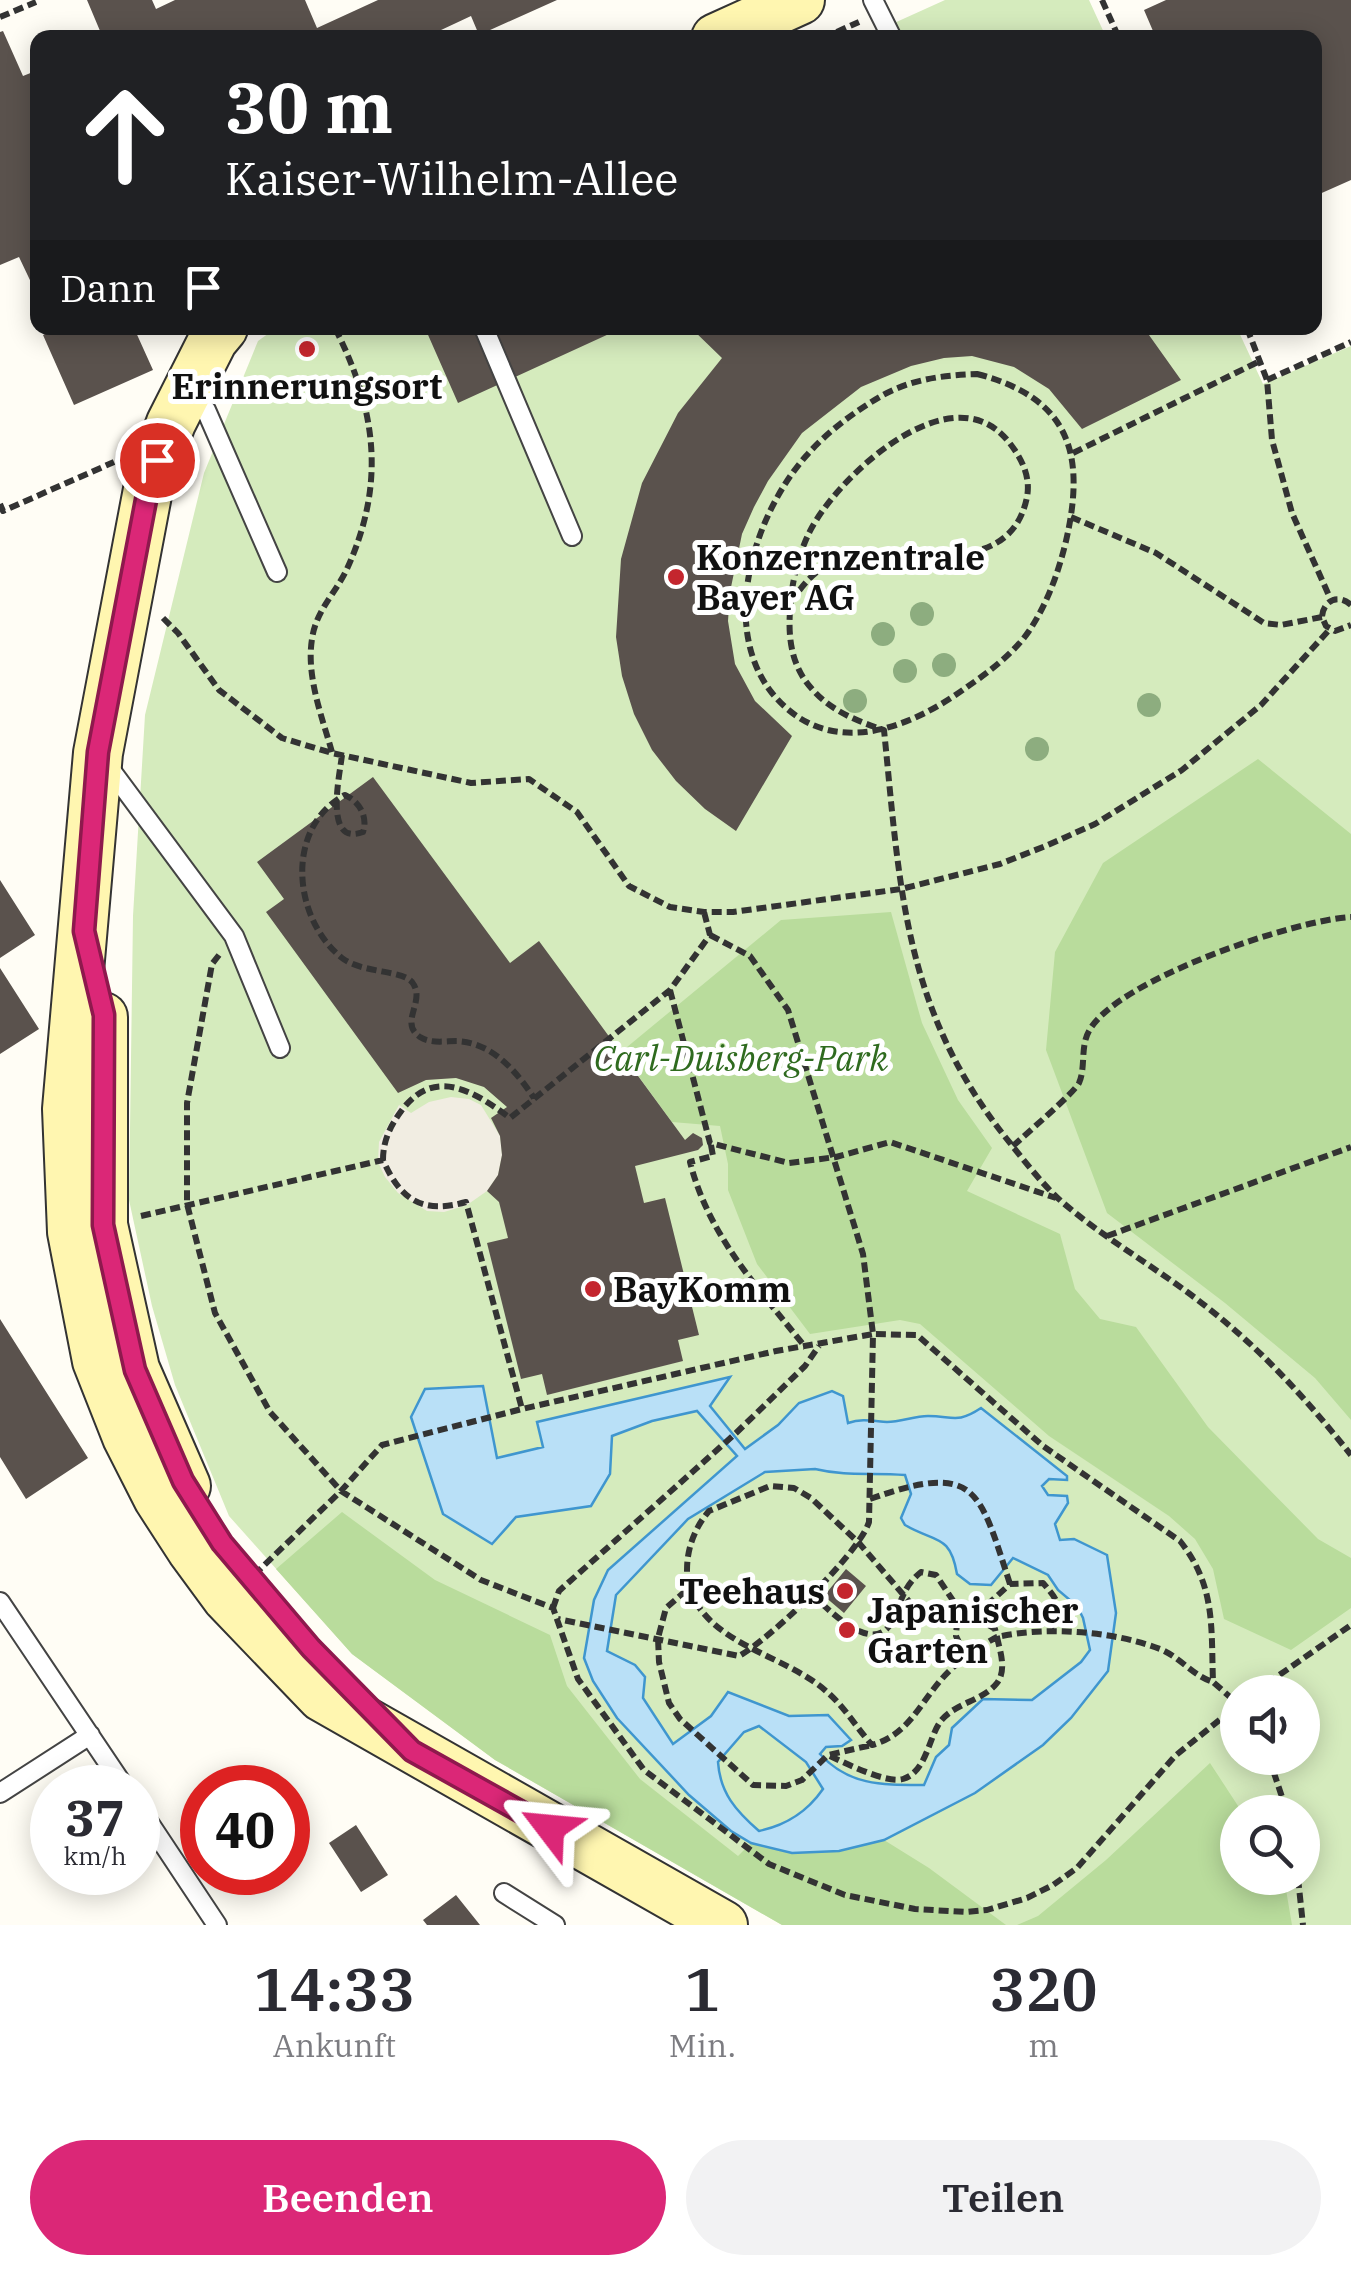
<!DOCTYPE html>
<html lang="de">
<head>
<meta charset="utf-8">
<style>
  :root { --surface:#fff; --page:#f2f2f3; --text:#2b2b33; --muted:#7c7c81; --accent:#db2777 }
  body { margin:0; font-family:"IBM Plex Serif",serif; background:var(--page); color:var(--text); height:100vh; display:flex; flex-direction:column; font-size:38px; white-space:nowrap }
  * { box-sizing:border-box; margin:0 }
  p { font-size:32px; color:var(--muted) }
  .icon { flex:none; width:55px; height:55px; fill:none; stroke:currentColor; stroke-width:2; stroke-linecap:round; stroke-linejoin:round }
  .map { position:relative; height:1925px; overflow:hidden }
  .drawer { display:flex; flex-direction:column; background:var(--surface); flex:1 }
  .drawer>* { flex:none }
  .banner { position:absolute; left:30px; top:30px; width:1292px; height:305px; border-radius:20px; box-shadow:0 5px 25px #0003; background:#202124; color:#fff; overflow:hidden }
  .buttons { position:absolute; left:1220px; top:1675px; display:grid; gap:20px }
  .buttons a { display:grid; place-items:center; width:100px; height:100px; border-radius:50%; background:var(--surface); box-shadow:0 5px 25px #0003; font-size:50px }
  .speed { position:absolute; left:30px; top:1765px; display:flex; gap:20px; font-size:50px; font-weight:700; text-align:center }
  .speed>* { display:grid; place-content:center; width:130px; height:130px; border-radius:50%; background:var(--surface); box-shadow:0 5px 25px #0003; line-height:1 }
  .speed small { font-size:25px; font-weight:400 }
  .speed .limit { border:15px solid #d22; background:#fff; color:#111 }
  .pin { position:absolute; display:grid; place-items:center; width:85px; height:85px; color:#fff; margin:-42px; border:5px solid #fff; border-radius:50%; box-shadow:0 2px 10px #0007 }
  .me { position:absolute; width:110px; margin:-55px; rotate:299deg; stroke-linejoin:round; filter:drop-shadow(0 0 8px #0008) }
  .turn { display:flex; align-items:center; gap:35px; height:210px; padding:0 30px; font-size:45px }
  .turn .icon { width:130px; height:130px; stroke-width:2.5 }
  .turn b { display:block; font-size:70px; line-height:85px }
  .then { display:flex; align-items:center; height:95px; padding:0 30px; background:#0003; gap:20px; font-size:38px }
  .eta { display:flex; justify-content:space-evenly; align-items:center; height:170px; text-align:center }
  .eta b { font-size:60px; font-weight:600; line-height:70px }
  .action { display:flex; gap:20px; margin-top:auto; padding:20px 30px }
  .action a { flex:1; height:115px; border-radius:60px; background:var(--accent); color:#fff; font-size:40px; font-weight:600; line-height:115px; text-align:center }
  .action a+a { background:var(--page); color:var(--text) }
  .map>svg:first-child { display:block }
  .green { fill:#d5ebbd; fill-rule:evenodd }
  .forest { fill:#b9dc9c }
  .plaza { fill:#f1ede2 }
  .water { fill:#b9e0f7; stroke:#3f96cf; stroke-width:2.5; fill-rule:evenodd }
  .building { fill:#5a524d }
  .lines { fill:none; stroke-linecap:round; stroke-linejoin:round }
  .lane-casing { stroke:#444; stroke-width:22 }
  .secondary-casing { stroke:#333; stroke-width:52 }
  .path { stroke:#333; stroke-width:6; stroke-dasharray:10 5; stroke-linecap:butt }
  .lane { stroke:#fff; stroke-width:18 }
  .secondary { stroke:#fff6b0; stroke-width:48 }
  .tree { fill:#8dad7f }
  .route-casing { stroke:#8e194d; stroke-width:25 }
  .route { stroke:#db2777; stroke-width:18 }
  .poi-dot { fill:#c4262e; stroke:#fff; stroke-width:4 }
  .labels { text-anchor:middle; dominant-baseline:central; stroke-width:10; stroke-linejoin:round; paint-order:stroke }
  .poi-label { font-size:35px; font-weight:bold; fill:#111; stroke:#fff; text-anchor:start }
  .park-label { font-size:35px; font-style:italic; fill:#2f6b1f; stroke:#fff }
</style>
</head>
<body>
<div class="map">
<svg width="1351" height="1925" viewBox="0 0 1351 1925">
  <rect width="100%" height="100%" fill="#fffdf5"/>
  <path class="green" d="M945,0H1089L1106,37L861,38Z
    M276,328H1237L1263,384L1351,346V1925H782L495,1760L352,1654L229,1516L175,1385L152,1306L129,1200L133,916L145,715L204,473L258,341ZM1238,1692H1302V1758H1238ZM1238,1812H1302V1878H1238Z"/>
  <path class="forest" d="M1258,759L1351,834V1420L1315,1378L1225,1303L1107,1213L1046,1050L1055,952L1103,863Z
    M891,912L922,1023L958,1100L992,1148L967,1191L1060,1234L1075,1289L1100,1319L1136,1327L1208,1427L1318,1539L1351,1558V1608L1291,1650L1224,1619L1213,1569L1195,1539L1169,1516L1049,1436L920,1324L900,1320L810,1334L757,1264L728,1190V1164L720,1126L672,1122L621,1052L781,920Z
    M342,1512L435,1580L550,1635L567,1686L640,1779L738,1856L751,1843C804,1856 831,1853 884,1840L929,1868L1006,1925H782L495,1760L352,1654L276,1569Z
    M1210,1763L1242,1812H1238V1878H1284L1292,1925H1017L1038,1916L1106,1860Z"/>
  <path class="plaza" d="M451,1097L469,1099L481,1105L500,1136L502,1155L498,1175L487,1191L467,1205L444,1212L427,1211L398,1193L385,1177L378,1162L379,1142L399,1105L411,1113L429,1102Z"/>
  <path class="water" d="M730,1377L710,1406L745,1449L778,1425L799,1403L832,1391L843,1396L848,1423C862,1418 873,1421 887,1422C901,1422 914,1416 928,1416C953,1416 957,1424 981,1408L1067,1476V1480L1049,1479L1042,1486L1048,1495L1067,1496L1068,1503L1055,1524L1060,1540L1074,1539L1107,1555L1116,1613L1108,1671L1071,1718L1043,1745L975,1793L884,1840L839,1851L792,1853L751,1843L731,1831L689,1795L617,1718L593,1681L584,1658L594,1600L608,1570L737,1456L697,1411L652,1421L612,1436L610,1474L591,1506L516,1517L492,1544L443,1514L411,1417L425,1389L483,1386L497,1458L543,1447L537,1422ZM815,1469C849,1477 871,1472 905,1475L911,1494L901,1518L905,1525C935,1543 950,1533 957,1574L970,1584L991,1585L1013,1558L1048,1575L1058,1590L1077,1606L1083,1618L1090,1650L1081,1662L1032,1700L983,1699L952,1728L949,1745L936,1757L924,1785C883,1785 849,1786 820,1754L826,1747L842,1746L851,1740L828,1715L789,1716L728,1692L711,1716L673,1744L643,1698L645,1677L635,1665L607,1651L616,1595L688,1519L765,1472ZM759,1726L806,1762L823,1789C807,1812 787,1825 759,1831C736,1811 720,1793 718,1762L744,1732Z"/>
  <path class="building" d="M87,0H152L156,9L175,0H305L317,28L378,0H557L479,35L471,16L424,38H103Z
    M1166,0H1351V180L1315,196V38H1156L1144,10Z
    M3,31L23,76L38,70V100L34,101L38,109V297L19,257L0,265V32Z
    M51,328H134L153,370L74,405L43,335L52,330Z
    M425,328H622L458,403Z
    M691,328H1144L1181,380L1082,429L1049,389L1014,367L972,356L944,358L911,366L861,387L802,433L768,481L754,507L742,534L730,592L728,621L735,664L755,701L792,736L736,831L705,809L676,781L652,750L634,714L622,676L616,637L621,559L642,483L678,413L722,358Z
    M373,777L510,963L539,941L685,1140L693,1133L702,1138L703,1145L698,1150L635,1166L644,1203L665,1198L699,1335L678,1340L683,1361L547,1395L542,1374L521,1379L487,1243L508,1238L499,1202L487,1191L498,1175L502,1155L500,1136L491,1118L507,1107L484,1087L456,1078L426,1080L398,1093L266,912L284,899L257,862Z
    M0,880L35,935L0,958Z
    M0,968L39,1029L0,1054Z
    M0,1319L88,1458L26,1499L0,1457Z
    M846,1569L866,1586L844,1613L824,1596Z
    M356,1825L388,1875L361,1892L329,1843Z
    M456,1895L480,1925H427L423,1920Z"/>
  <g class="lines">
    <g class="lane-casing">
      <path id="lane" d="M873,0L892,38
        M484,328L572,536
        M190,394L206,410L277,572
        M107,765L234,936L280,1048
        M0,1602L125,1788
        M0,1793L90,1735
        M138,1806L217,1925
        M504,1893L555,1925"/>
    </g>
    <g class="secondary-casing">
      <path id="secondary" d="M716,38L800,0
        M223,328L213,340L171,423L150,479L98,753L67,1109L72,1232L97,1361L127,1437L158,1498L191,1549L227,1598L322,1697L723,1925
        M103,1017V1225L135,1369L186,1486"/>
    </g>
    <path class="path" d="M1102,0L1119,38
      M0,17L36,2
      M823,38L859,22
      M1247,328L1267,380L1272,440L1292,513L1331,600
      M977,374C1070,398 1086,454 1066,541C1058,574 1047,604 1029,631C1014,653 989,672 967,687C908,730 827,761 772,693C719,626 754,515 806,456C827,432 855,411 883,395C912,379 945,375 977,374Z
      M1267,380L1351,342
      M1073,453L1262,360
      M0,504L3,511L114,462
      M1071,517L1156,553L1264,623L1281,625L1322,617
      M790,602C803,586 815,568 835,562C892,542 1009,587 1027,497C1031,476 1021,457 1008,441C951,371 838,476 810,531C798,555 791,585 790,611C788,640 792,667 812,689C831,711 857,721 884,730C900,887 903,1008 1006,1138C1023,1159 1041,1183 1061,1201C1107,1241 1161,1270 1208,1308C1264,1352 1307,1400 1351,1455
      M1351,605C1338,593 1323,601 1322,617L1326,626L1335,631L1351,625
      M163,618L178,633L219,690L282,738L332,753L471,783L529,779L577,812L629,886L670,907L704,912H733L901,889L1000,864L1048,845L1095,824L1182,770L1261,705L1330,629
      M332,752C322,717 306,676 312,639C316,611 334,595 346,571C386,485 377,411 335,328
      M342,755C340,774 323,847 363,832C368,817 360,802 345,795C285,827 292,918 342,958C361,973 402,970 412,982C427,1001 398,1022 420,1037C431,1044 445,1041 457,1041C493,1043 516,1071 534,1098
      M710,935L750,956L788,1010L863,1254L873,1334L917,1335L1043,1446L1180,1541C1216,1586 1211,1628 1213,1682L1238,1704
      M219,955L212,964L187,1103V1204L215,1313L270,1412L341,1491L481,1580L553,1608L578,1679L644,1770L769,1864L845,1895L915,1909L966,1912L987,1910L1027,1898L1053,1885L1077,1868L1175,1756L1238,1705
      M670,990L710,1143L789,1163L836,1157L890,1142L1056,1198
      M711,1145L713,1156L690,1162C709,1237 759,1289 806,1348
      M1013,1146C1026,1134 1074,1093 1079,1083C1086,1067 1080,1047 1089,1031C1116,980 1294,920 1351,917
      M383,1160C383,1141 390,1126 402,1110C435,1066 475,1092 510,1118L670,990L710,935L704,912
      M141,1216L383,1160C401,1201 423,1214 466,1202L522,1409
      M1107,1236L1351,1147
      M870,1499C977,1461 979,1489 1010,1584
      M254,1575L341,1491L382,1445L522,1409L776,1351L873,1334L869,1522C859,1554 770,1639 739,1656L558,1619
      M689,1588C710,1646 784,1654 826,1691C844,1706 856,1727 872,1745C907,1735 918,1707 940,1681C955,1663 976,1648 997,1637L995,1629L972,1615H929L913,1606L859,1543L811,1498L794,1488L770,1486L709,1511C691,1532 683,1560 689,1588L666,1608L658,1638L659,1662L669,1703L680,1719L753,1785L786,1786L802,1780L828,1755L872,1745
      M811,1594C830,1610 875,1660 894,1618C902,1599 904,1586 921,1572L936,1575L958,1608L956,1636L966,1657
      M553,1608L559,1591L736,1433L805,1366L819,1346
      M979,1618L986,1606L1010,1584L1043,1583C1061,1604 1061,1605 1050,1630
      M1255,1692L1351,1625
      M830,1756C845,1763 887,1784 903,1779C926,1772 928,1740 940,1722C954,1703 983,1701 997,1683C1007,1670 1000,1651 997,1637C1046,1626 1113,1631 1160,1649C1180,1657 1193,1676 1213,1682
      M1269,1758L1287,1812
      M1298,1878L1303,1925"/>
    <use href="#lane" class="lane"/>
    <use href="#secondary" class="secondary"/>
  </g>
  <g class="tree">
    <circle cx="922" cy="614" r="12"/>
    <circle cx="883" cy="634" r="12"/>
    <circle cx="944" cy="665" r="12"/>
    <circle cx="905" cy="671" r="12"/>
    <circle cx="855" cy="701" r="12"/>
    <circle cx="1149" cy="705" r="12"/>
    <circle cx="1037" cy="749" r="12"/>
  </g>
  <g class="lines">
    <g class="route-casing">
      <path id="route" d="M157,460L150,479L98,752L84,931L104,1015L103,1225L135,1370L183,1481L222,1543L311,1648L412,1751L550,1828"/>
    </g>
    <use href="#route" class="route"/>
  </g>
  <g class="poi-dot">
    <circle cx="307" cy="349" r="10"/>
    <circle cx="676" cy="577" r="10"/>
    <circle cx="593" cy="1289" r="10"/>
    <circle cx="845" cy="1591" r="10"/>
    <circle cx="847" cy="1630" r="10"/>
  </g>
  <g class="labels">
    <g class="poi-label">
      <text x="307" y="386" text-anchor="middle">Erinnerungsort</text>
      <text x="696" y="557">Konzernzentrale<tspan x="696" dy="40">Bayer AG</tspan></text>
      <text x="613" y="1289">BayKomm</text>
      <text x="825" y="1591" text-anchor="end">Teehaus</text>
      <text x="867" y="1610">Japanischer<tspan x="867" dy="40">Garten</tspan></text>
    </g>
    <g class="park-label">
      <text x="741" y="1058">Carl-Duisberg-Park</text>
    </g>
  </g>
</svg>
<div class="buttons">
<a><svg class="icon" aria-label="sound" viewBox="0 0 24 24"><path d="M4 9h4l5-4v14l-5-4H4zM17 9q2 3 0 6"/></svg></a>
<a><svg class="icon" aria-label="search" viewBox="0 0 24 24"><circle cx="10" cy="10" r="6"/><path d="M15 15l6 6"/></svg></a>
</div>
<div class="speed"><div>37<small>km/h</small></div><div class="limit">40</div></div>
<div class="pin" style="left:157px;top:460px;background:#d93025"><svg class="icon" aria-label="arrive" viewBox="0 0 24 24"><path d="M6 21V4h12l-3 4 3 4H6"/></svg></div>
<svg class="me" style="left:550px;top:1828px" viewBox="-20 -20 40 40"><path d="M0-17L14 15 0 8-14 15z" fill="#db2777" stroke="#fff" stroke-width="4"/></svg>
<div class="banner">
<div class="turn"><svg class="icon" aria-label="ahead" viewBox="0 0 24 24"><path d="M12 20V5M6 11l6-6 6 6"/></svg><div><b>30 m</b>Kaiser-Wilhelm-Allee</div></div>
<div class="then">Dann<svg class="icon" aria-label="arrive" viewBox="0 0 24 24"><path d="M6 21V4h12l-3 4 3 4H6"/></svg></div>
</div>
</div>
<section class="drawer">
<div class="eta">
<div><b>14:33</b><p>Ankunft</p></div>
<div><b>1</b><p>Min.</p></div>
<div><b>320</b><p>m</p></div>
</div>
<div class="action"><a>Beenden</a><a>Teilen</a></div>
</section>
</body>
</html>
